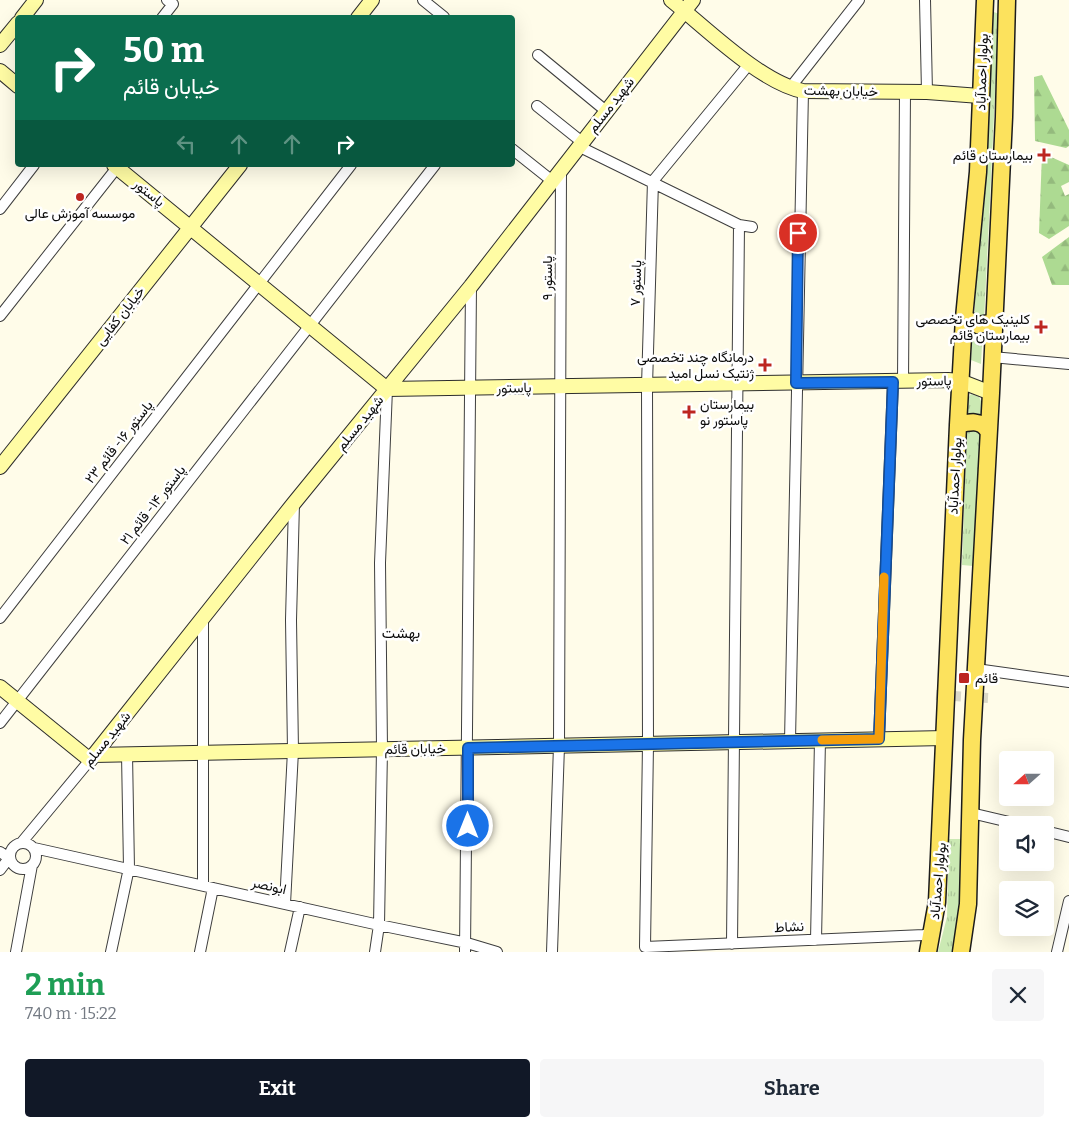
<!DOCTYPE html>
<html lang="en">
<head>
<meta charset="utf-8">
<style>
  :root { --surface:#fff; --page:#f6f6f7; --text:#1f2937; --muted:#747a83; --accent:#111827 }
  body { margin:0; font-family:Bitter,Vazirmatn,serif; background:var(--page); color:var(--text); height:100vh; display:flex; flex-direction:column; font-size:19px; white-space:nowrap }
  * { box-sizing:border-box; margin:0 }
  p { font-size:16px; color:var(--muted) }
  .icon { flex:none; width:28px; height:28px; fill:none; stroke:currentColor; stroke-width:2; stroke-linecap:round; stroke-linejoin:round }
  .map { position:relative; height:952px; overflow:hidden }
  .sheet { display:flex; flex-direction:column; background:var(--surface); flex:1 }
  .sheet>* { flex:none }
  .guide { position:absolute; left:15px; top:15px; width:500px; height:152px; border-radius:5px; box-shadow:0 5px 20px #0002; background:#0b6e4f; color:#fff; overflow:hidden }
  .needle { width:32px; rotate:249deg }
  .controls { position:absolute; left:999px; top:751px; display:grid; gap:10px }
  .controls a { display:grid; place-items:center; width:55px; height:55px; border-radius:5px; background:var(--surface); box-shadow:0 5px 20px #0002; font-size:25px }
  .pin { position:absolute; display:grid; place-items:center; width:42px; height:42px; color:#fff; margin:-21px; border:2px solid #fff; border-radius:50%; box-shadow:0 1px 5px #0007 }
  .me { position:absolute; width:55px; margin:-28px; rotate:0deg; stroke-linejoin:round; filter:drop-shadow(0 0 4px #0008) }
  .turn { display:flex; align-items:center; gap:18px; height:105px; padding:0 25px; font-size:22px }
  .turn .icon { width:65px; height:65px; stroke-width:2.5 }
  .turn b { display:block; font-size:35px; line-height:42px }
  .lanes { display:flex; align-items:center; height:48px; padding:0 25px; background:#0003; justify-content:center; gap:25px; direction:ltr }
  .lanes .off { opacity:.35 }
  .round { display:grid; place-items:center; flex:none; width:52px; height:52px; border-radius:5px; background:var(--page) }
  .overview { display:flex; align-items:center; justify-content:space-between; height:85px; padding:0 25px }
  h1 { font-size:30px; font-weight:700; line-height:38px; color:#1e9e55 }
  .primary-button { display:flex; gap:10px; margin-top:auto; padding:10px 25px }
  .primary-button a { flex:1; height:58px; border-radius:5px; background:var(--accent); color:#fff; font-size:20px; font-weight:700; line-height:58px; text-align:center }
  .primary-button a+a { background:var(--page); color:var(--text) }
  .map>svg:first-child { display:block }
  .grass { fill:url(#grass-tufts) }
  .forest { fill:url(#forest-firs) }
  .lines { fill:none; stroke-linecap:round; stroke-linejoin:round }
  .street-tunnel { stroke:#dad8c8; stroke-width:10; stroke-dasharray:10 5; stroke-linecap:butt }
  .street-casing { stroke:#3e3e3e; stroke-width:12 }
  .secondary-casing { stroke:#2d2d2d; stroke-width:16 }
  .primary-casing { stroke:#1c1c1c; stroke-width:19 }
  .street { stroke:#fff; stroke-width:10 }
  .secondary { stroke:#fffca4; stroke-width:14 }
  .primary { stroke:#fce25d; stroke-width:16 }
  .route-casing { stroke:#114b97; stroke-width:12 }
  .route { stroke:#1a73e8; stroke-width:9 }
  .slow { stroke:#f59e0b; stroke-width:9 }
  .poi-dot { fill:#bd2621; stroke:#fff; stroke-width:2 }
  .labels { text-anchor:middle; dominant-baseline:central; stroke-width:5; stroke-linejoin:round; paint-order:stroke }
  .street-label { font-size:14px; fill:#0b0b0b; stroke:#fff }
  .poi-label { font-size:14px; fill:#0b0b0b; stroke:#fff; text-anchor:end }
  .neighbourhood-label { font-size:15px; fill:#0b0b0b; stroke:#fff }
</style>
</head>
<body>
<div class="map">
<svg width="1069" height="952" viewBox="0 0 1069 952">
  <defs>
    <pattern id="grass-tufts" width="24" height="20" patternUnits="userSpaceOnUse" patternTransform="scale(1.25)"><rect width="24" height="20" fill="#cbe9b3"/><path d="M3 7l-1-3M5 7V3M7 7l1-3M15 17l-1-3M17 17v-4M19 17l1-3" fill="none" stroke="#adc699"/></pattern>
    <pattern id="forest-firs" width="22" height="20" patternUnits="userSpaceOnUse" patternTransform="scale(1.25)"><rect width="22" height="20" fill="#adda92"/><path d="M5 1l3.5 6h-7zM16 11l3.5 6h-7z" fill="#94ba7d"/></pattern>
  </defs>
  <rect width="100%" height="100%" fill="#fffce9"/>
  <path class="grass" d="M994,12L999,14L984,321L974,320L992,13Z
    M973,327H983L981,364L971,360Z
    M971,394L979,397L982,403L981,418L966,415L967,400Z
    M967,427L978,428L980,435L973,566L962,565Z
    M949,839H962L959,917L952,952H938L947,917Z"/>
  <path class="forest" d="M1042,75L1069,130V146L1066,148L1035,141L1034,77Z
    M1042,153L1069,165V182L1061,186L1065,196L1069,194V226L1049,239L1039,233Z
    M1069,237V285H1052L1042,257Z"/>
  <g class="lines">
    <path class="street-tunnel" d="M936,695L988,698"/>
    <g class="street-casing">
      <path id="street" d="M423,0L444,17
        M925,0L927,92
        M162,18L173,4L167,0
        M538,55L606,111
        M750,63L653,181L647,386L648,744L645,947L924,935L933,932
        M790,88L859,0
        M537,106L582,142
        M578,146L739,225L752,227
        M512,149L551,180
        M0,209L34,165
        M0,316L119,165
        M992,357L1069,364
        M903,382L905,92
        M0,618L351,165
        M203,618V885
        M976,669L1069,682
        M0,723L435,165
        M879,739L893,382
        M790,741L803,91
        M971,813L1022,825
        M1045,831L1069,837
        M22,842L90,760
        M10 856a13 13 0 1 1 26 0a13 13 0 1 1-26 0Z
        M34,848L379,925L467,943L497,952
        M0,852L9,858L0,870
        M285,904L293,751L291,620L294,503
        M816,940L820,740
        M732,944L739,225
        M16,952L32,865
        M111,952L129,868L127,754
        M200,952L213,888
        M290,952L300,907
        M375,952L379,925L382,749L380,563L387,389
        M465,952L471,286
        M552,952L559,746L561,169
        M1057,952L1069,901"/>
    </g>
    <g class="secondary-casing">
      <path id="secondary" d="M671,0C705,27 761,83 803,91L927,92L980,96
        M22,18L36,0
        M358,18L372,0
        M0,45L18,23
        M0,71L18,86
        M114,165L387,389L948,380L960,381L991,393
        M0,467L240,165
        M0,687L90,760L294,503L471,286L693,0
        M94,755L945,738"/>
    </g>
    <g class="primary-casing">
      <path id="primary" d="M964,318L978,325L994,322
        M958,425C969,422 981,419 988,431
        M928,952L937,902L958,425L964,318L978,172L985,0
        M961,952L968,904L972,740L991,393L1004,117L1007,0"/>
    </g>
    <use href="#street" class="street"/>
    <use href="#secondary" class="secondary"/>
    <use href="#primary" class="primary"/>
  </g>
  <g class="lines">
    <g class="route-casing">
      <path id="route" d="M468,826V748L879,739L893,382L796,383L798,233"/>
    </g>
    <use href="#route" class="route"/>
    <path class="slow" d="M822,740L879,739L884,577"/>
  </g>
  <g class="poi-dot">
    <path d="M1041.5 147.5h5v5h5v5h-5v5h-5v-5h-5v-5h5z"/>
    <circle cx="80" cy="197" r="5"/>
    <path d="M1038.5 319.5h5v5h5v5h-5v5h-5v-5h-5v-5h5z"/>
    <path d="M762.5 357.5h5v5h5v5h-5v5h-5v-5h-5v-5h5z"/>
    <path d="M686.5 404.5h5v5h5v5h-5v5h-5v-5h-5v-5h5z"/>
    <rect x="958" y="672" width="12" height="12" rx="2.5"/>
  </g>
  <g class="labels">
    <g class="street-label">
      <text transform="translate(982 72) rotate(-88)">بولوار احمدآباد</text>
      <text transform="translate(841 91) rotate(1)">خیابان بهشت</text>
      <text transform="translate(611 105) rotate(-52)">شهید مسلم</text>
      <text transform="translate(149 193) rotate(39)">پاستور</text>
      <text transform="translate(547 278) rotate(-90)">پاستور ۹</text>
      <text transform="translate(636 283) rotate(-88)">پاستور ۷</text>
      <text transform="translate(120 316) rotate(-52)">خیابان کفایی</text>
      <text transform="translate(934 381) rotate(-1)">پاستور</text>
      <text transform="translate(514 388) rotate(-1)">پاستور</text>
      <text transform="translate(360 423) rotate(-51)">شهید مسلم</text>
      <text transform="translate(119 442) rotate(-52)">پاستور ۱۶- قائم ۲۳</text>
      <text transform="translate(955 476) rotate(-87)">بولوار احمدآباد</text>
      <text transform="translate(153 505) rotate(-52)">پاستور ۱۴- قائم ۲۱</text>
      <text transform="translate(107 739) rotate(-51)">شهید مسلم</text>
      <text transform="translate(415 749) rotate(-1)">خیابان قائم</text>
      <text transform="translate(938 881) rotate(-85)">بولوار احمدآباد</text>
      <text transform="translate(269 886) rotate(13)">ابونصر</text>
      <text transform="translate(789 927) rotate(-3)">نشاط</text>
    </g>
    <g class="poi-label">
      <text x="1033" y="155">بیمارستان قائم</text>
      <text x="80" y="213" text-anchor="middle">موسسه آموزش عالی</text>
      <text x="1030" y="319">کلینیک های تخصصی<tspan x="1030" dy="16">بیمارستان قائم</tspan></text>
      <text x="754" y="357">درمانگاه چند تخصصی<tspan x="754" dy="16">ژنتیک نسل امید</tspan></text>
      <text x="700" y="404" text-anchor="start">بیمارستان<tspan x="700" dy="16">پاستور نو</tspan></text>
      <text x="975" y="678" text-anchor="start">قائم</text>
    </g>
    <g class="neighbourhood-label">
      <text x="401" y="633">بهشت</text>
    </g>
  </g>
</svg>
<div class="controls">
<a><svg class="needle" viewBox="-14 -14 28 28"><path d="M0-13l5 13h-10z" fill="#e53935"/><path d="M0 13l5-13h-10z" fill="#747a83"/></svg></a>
<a><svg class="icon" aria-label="sound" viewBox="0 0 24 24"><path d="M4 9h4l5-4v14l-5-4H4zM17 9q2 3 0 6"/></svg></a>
<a><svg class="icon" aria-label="layers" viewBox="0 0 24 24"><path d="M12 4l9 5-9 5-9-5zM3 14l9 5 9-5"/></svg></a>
</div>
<div class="pin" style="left:798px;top:233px;background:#d93025"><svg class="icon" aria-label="arrive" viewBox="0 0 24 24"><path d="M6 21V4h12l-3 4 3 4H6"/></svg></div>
<svg class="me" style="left:468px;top:826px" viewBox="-20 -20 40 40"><circle r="17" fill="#1a73e8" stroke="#fff" stroke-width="3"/><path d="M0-11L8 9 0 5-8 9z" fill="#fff"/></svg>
<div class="guide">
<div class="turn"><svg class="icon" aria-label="right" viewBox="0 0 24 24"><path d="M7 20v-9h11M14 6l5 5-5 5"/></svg><div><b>50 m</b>خیابان قائم</div></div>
<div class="lanes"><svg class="icon off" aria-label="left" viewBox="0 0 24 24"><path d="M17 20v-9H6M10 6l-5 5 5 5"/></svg><svg class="icon off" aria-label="ahead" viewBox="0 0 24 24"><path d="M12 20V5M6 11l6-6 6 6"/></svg><svg class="icon off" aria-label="ahead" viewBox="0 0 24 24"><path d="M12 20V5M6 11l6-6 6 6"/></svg><svg class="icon" aria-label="right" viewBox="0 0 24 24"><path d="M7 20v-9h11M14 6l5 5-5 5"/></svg></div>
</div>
</div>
<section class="sheet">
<div class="overview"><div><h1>2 min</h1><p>740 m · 15:22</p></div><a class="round"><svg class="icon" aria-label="close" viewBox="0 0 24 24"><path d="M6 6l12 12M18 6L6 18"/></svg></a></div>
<div class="primary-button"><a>Exit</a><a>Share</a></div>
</section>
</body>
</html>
